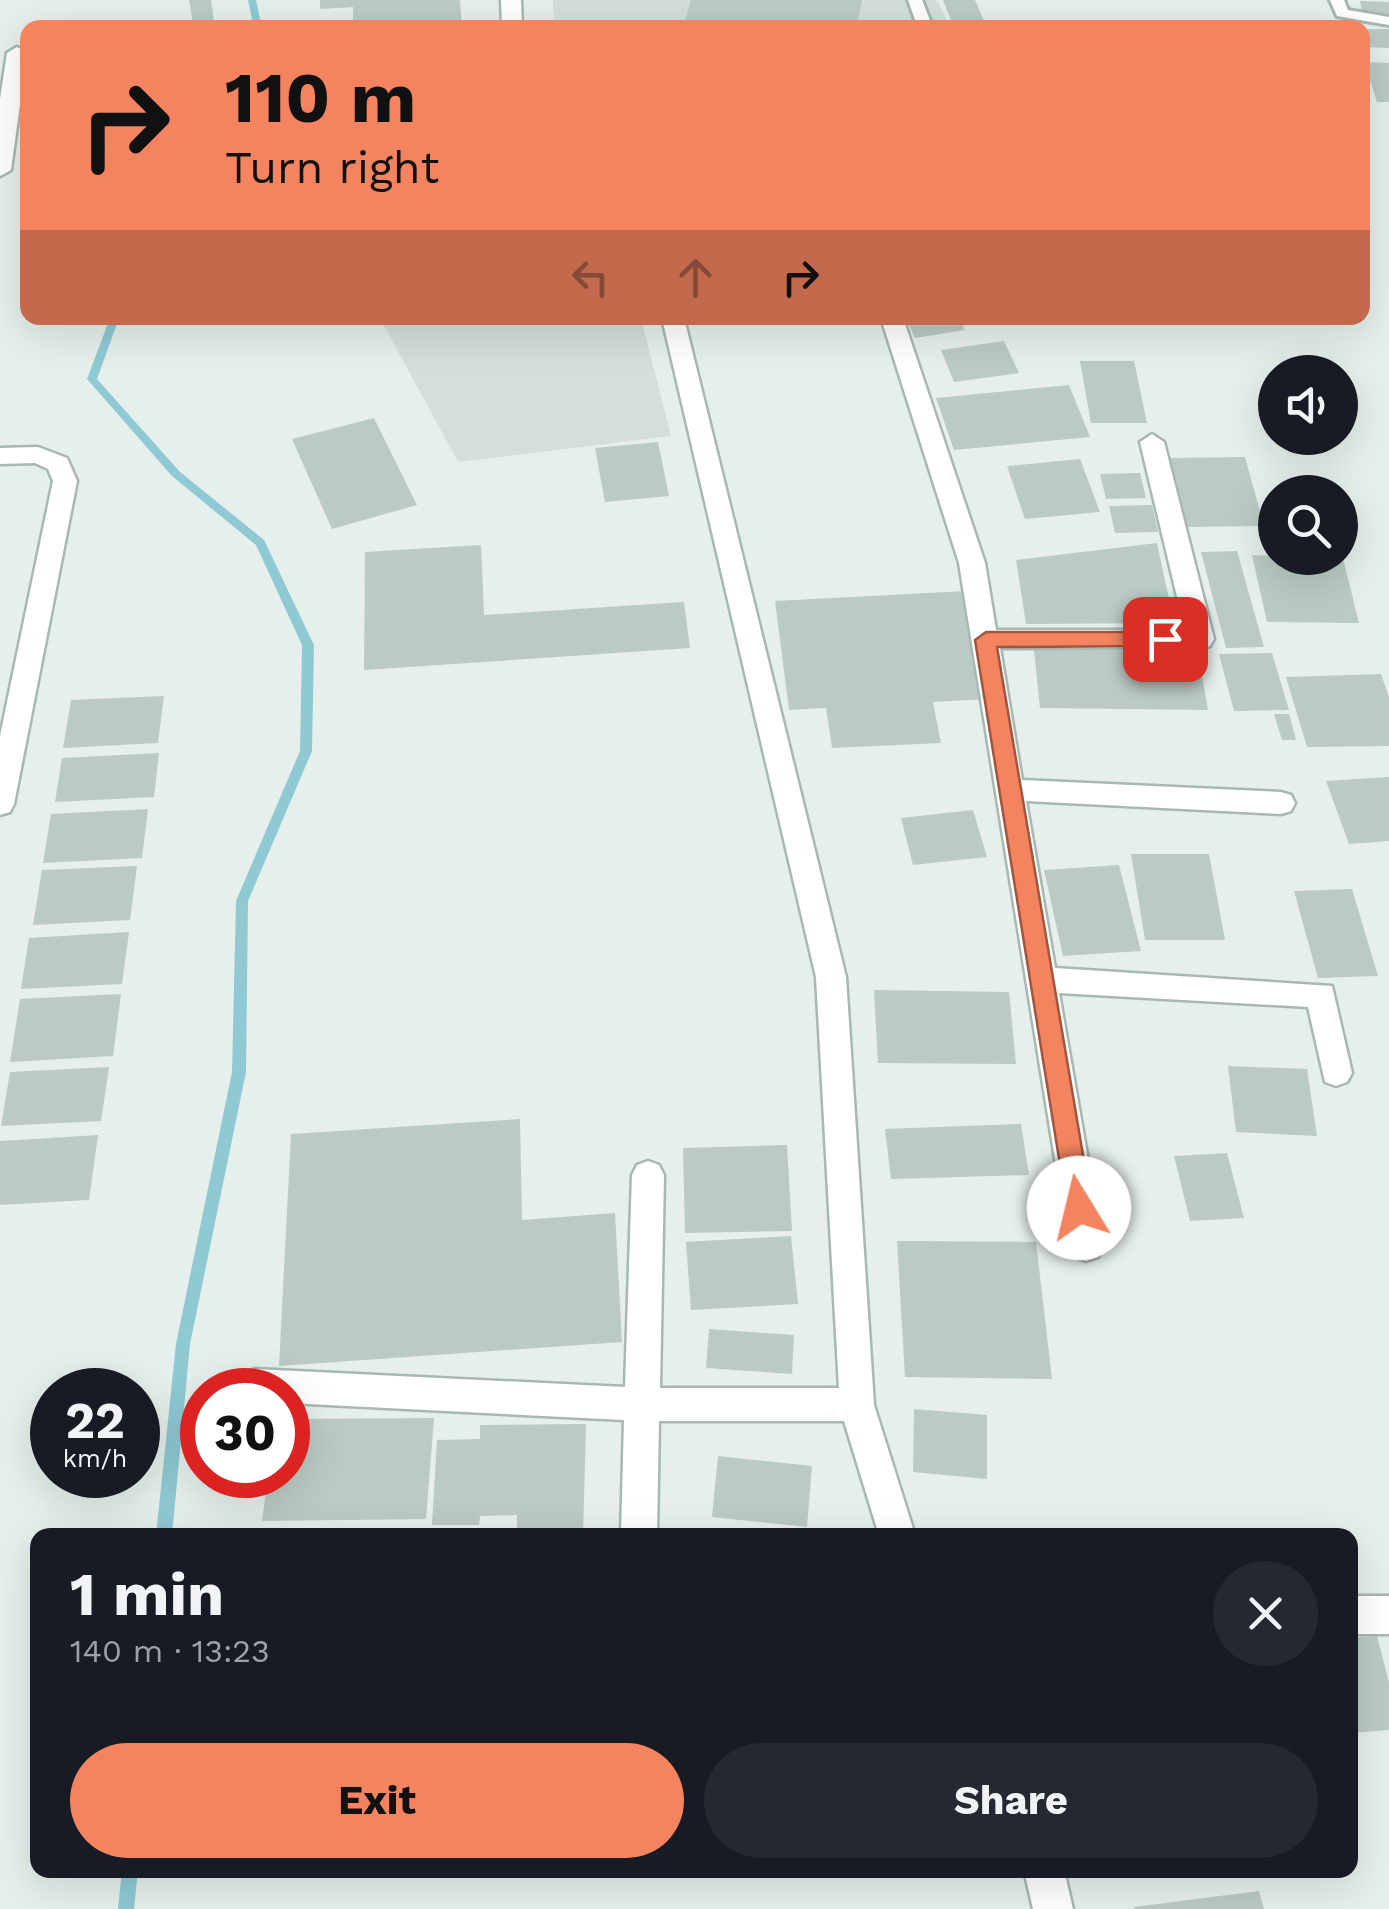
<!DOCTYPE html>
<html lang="en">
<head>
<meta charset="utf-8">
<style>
  :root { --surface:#171b24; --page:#242831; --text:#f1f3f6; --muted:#9ea1a6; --accent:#f4845f }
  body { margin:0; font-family:"Work Sans",sans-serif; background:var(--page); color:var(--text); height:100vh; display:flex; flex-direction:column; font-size:38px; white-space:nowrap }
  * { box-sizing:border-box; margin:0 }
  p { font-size:32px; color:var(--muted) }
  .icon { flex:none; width:55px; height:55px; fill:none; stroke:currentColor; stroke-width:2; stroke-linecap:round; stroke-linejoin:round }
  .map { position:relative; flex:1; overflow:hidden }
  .panel { position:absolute; left:30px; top:1528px; width:1328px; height:350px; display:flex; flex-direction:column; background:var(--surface); border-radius:20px; box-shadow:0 10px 40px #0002 }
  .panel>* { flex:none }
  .hud { position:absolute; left:20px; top:20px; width:1350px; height:305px; border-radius:20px; box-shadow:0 10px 40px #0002; background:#f4845f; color:#111; overflow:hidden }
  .controls { position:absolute; left:1258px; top:355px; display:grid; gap:20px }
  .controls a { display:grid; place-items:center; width:100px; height:100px; border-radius:50%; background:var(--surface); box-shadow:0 10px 40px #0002; font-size:50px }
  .speed { position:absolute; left:30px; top:1368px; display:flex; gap:20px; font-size:50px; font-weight:700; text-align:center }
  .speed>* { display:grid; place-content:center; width:130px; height:130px; border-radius:50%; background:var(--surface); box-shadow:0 10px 40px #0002; line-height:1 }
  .speed small { font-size:25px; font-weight:400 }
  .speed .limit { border:15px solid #d22; background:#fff; color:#111 }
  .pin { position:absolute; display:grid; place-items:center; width:85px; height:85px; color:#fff; margin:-42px; border-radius:20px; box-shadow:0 5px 15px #0006 }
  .me { position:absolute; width:110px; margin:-55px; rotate:351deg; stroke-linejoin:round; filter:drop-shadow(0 0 8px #0008) }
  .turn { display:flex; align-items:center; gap:35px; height:210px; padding:0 40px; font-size:45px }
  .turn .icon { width:130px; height:130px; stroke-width:2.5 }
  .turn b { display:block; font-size:70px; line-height:85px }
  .lanes { display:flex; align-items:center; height:95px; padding:0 40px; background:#0003; justify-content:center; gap:50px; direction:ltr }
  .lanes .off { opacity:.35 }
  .round { display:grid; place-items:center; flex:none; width:105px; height:105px; border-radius:52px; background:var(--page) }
  .overview { display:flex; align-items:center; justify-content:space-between; height:170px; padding:0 40px }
  h1 { font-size:60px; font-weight:700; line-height:75px }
  .cta { display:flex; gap:20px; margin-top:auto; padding:20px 40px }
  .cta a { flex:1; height:115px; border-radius:60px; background:var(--accent); color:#111; font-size:40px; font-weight:700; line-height:115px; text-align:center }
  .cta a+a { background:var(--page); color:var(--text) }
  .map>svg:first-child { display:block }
  .built { fill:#d4dfda }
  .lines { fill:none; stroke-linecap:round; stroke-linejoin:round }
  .stream { fill:#8ec9d4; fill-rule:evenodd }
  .building { fill:#bbcac4 }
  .lane-casing { stroke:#a8b8b2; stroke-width:6 }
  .street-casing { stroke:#a8b8b2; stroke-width:5 }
  .lane { fill:#fff; fill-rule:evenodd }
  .street { fill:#fff; fill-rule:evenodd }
  .route { fill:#f4845f; stroke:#9f563e; stroke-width:2.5 }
</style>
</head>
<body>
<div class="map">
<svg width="1389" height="1909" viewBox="0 0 1389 1909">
  <rect width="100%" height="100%" fill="#e6efeb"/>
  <path class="built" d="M553,0H937L950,27H554Z
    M380,318H641L671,436L458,462Z"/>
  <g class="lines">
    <path class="stream" d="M248,0H256L262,28H254Z
      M110,318H119L97,379L180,472L264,540L314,645L312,751L248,901L246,1072L190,1344L172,1535H156L176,1344L232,1072L236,901L300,751L302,645L256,545L172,476L87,379Z
      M122,1870H138L134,1909H118Z"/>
  </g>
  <path class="building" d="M189,0H211L214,21L193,24Z
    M320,0H460L462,28H353V7L320,9Z
    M691,0H862L856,28H683Z
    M943,0H975L987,28H954Z
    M1360,1L1389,2V14L1362,12Z
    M1362,29H1389V48L1364,47Z
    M1364,62L1389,63V102H1377Z
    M916,318H959L965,330L915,338L909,325L919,324Z
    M1004,341L1019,373L954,382L941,350Z
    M1080,361H1134L1147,423H1091Z
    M1069,385L1090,437L954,450L936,398Z
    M374,418L417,505L332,529L292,439Z
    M658,442L669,496L605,502L595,448Z
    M1245,457L1264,526L1186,527L1169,458Z
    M1080,459L1100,512L1025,519L1007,466Z
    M1140,473L1146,498L1106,499L1100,474Z
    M1152,505L1158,532L1115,533L1109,506Z
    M1157,543L1174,623L1026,624L1016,560Z
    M481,545L484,615L684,602L690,648L364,670L365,552Z
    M1237,551L1264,647L1226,648L1201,552Z
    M1252,555L1343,558L1359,623L1267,622Z
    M966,591L989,699L933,702L941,743L832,748L826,708L789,710L775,601Z
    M1034,650L1198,652L1208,710L1040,708Z
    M1272,653L1289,710L1234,711L1219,654Z
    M1381,674L1389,697V746L1307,747L1286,677Z
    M164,696L158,743L63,748L71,700Z
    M1274,714H1289L1296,740H1282Z
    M159,753L154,797L55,802L62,758Z
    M1389,777V841L1349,844L1326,781Z
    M148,809L142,858L43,863L51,814Z
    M973,810L987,857L913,865L901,818Z
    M1131,854H1209L1225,940H1145Z
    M1119,865L1141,951L1063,956L1044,870Z
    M137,866L130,920L33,925L42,870Z
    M1352,889L1378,976L1318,978L1294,891Z
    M129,932L122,984L21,989L29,938Z
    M874,990L1009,992L1016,1064L878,1063Z
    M121,994L113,1056L10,1062L20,999Z
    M1228,1066L1307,1069L1317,1136L1236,1132Z
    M109,1067L101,1121L1,1126L10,1072Z
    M520,1119L522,1220L615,1213L622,1342L279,1366L291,1134Z
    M1021,1124L1029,1175L891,1179L885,1129Z
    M98,1135L89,1200L0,1205V1141Z
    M787,1145L792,1231L685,1233L683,1148Z
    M1227,1153L1244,1218L1190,1221L1174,1156Z
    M791,1236L798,1304L691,1310L686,1242Z
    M897,1241L1036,1242L1052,1379L905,1377Z
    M709,1329L794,1335L792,1374L706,1368Z
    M914,1409L987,1415V1479L913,1472Z
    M434,1418L426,1519L262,1521L268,1475H288V1419Z
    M586,1424L583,1535H517V1515L480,1516L479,1525H432L437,1440L480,1439V1425Z
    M718,1456L812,1466L807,1527L712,1517Z
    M1377,1636L1389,1682V1730L1350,1733V1638Z
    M1259,1891L1264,1909H1134V1907Z"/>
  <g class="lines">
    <g class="lane-casing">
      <path id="lane" d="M908,0H922L933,28H918Z
        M1330,0H1344L1348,10L1389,17V25L1337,16Z"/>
    </g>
    <g class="street-casing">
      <path id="street" d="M501,0H521L522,28H502Z
        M17,47L27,53L11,170L0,176V99L7,53Z
        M662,318H684L846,977L874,1405L915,1535H879L844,1421H659L657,1535H621L624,1420L288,1403V1390H240L238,1385L243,1373L255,1369L625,1387L632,1175L637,1165L648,1161L659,1165L664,1175L660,1388H839L816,977Z
        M881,318H903L985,563L996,630H1185L1140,442L1152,434L1164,442L1214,639L1210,646L1201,648H1000L1022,780L1281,792L1291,795L1295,803L1291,811L1281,814L1026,801L1055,968L1332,986L1352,1073L1347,1082L1336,1086L1325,1082L1308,1007L1059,993L1103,1246L1098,1257L1086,1261L1074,1257L1069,1246L959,563Z
        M38,447L67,458L77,481L14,804L10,812L0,815V736L53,481L48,469L35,463L0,464V448Z
        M1350,1596H1389V1634H1350Z
        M1024,1870H1064L1073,1909H1033Z"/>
    </g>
    <use href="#lane" class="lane"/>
    <use href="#street" class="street"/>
  </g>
  <path class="route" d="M986,632H1165L1175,639L1165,646L997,647L1092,1208L1088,1216L1079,1219L1070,1216L1067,1208L975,640Z"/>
</svg>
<div class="controls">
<a><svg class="icon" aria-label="sound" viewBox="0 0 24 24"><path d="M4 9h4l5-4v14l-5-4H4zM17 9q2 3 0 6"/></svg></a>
<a><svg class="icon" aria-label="search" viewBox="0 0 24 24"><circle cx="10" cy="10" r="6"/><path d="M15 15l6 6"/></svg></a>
</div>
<div class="speed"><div>22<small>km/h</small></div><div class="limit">30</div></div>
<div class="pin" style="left:1165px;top:639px;background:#d93025"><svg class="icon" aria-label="arrive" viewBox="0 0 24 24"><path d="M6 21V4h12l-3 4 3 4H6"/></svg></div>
<svg class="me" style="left:1079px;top:1208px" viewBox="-20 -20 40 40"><circle r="19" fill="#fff"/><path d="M0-13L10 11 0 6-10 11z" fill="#f4845f"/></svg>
<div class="hud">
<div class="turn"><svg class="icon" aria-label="right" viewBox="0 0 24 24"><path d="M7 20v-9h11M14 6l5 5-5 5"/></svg><div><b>110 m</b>Turn right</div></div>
<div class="lanes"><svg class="icon off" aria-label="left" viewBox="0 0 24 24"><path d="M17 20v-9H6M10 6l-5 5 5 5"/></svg><svg class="icon off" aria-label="ahead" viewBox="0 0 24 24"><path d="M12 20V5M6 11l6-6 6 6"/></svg><svg class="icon" aria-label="right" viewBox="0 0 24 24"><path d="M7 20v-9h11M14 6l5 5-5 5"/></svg></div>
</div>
<section class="panel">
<div class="overview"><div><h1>1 min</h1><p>140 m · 13:23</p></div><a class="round"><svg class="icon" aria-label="close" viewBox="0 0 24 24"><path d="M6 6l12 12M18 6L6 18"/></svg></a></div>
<div class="cta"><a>Exit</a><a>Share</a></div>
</section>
</div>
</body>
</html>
